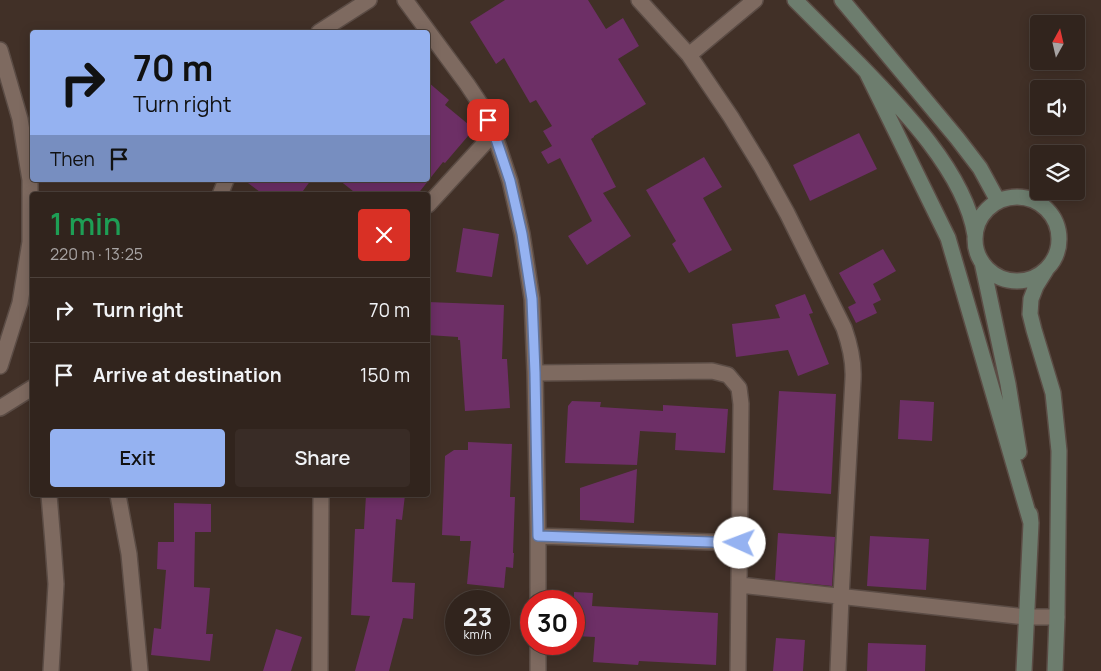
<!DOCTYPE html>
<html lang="en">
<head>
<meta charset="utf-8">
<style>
  :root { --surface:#31241d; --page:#392c26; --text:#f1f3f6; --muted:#a8a4a4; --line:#4c413b; --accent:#95b2f1 }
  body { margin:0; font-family:Manrope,sans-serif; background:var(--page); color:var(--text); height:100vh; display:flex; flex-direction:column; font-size:19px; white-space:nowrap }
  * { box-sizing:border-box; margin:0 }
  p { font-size:16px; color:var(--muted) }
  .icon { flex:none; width:28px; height:28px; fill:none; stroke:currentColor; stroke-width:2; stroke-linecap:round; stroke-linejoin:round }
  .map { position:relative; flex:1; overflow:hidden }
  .sheet { position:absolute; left:30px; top:192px; width:400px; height:305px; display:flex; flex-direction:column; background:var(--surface); border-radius:5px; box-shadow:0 2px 12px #0003,0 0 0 1px var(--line) }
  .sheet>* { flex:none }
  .top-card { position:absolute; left:30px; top:30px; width:400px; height:152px; border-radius:5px; box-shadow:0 2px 12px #0003,0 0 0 1px var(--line); background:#95b2f1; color:#111; overflow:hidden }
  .needle { width:32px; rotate:8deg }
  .fabs { position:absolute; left:1030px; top:15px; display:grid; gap:10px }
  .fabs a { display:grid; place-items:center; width:55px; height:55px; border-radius:5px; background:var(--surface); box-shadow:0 2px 12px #0003,0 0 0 1px var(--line); font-size:25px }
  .speed { position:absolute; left:445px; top:590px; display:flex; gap:10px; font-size:25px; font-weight:700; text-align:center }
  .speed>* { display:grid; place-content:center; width:65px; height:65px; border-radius:50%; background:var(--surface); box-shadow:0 2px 12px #0003,0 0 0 1px var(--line); line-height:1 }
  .speed small { font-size:12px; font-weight:400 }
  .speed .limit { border:8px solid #d22; background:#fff; color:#111 }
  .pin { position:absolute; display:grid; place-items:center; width:42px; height:42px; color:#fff; margin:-21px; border-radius:10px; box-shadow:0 2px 8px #0006 }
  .me { position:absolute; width:55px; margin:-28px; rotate:272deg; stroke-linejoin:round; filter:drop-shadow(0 0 4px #0008) }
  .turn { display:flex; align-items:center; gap:18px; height:105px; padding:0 20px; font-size:22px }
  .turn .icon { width:65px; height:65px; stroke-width:2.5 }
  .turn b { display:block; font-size:35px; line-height:42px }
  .then { display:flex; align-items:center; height:48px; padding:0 20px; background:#0003; gap:10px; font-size:19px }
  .round { display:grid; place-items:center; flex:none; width:52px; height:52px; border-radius:5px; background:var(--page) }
  .headline { display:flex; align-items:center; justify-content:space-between; height:85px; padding:0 20px }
  h1 { font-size:30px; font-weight:600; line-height:38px; color:#1e9e55 }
  .primary-button { display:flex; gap:10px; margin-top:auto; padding:10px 20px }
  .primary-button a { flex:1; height:58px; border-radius:5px; background:var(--accent); color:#111; font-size:20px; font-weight:600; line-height:58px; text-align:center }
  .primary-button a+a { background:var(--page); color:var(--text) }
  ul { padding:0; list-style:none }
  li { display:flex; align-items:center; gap:15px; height:65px; padding:0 20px; border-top:1px solid var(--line) }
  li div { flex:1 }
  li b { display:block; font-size:19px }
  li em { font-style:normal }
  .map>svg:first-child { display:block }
  .building { fill:#6d2f66 }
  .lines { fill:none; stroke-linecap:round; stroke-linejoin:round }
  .street-casing { stroke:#5b4c45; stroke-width:18 }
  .secondary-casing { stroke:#5b4c45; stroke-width:18 }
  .street { stroke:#7e6a60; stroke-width:15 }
  .secondary { stroke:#6d7d6e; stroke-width:15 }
  .route-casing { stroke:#61749d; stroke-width:12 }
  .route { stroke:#95b2f1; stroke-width:9 }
</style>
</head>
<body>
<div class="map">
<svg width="1101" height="671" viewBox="0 0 1101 671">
  <rect width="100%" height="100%" fill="#413027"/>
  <path class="building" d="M505,0H588L606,29L623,18L639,46L618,59L646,104L594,136V137L591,139L616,187L603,193L631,236L587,265L568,236L592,221L560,158L548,164L541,152L552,146L543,131L552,126L536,100L530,103L504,58L496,64L470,22Z
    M428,82L449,100L445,105L474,129L445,163L443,162L417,195H358L339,180H428Z
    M859,133L877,169L810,201L793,165Z
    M704,157L722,187L703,198L732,250L689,273L672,244L676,241L646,190Z
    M244,180H311L300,195H264Z
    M463,228L499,234L492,277L456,272Z
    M883,249L896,271L873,284L881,300L873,304L877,313L856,323L848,307L856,303L839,273Z
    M805,294L813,313L809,314L829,364L798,376L788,350L736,357L732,324L780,318L775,305Z
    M428,302L504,305L502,359H507L510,408L465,411L460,340H458V337L428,335Z
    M779,391L836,394L831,494L773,490Z
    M900,400L934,402L932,441L898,439Z
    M572,401L601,402L600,407L663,411V405L728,409L725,453L675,450L676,433L640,431L637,465L565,463L568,406Z
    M468,442L512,444L510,497H515L513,553H514L513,568L506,567L504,588L467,584L471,541H460V536L442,535L445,456L454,450H468Z
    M637,469L634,523L580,520V488Z
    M366,495H405L402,520L396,519L392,582L415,583L413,619L403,618L389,671H355L370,616L351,615L355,529H364Z
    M174,503L211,504V532H195L194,587L210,588L206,634H213L210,661L151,655L154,628L161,629L166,570L157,569L158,542H174Z
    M778,533L835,537L832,586L775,580Z
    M870,536L929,539L926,590L867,586Z
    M574,592L593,593L592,606L718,613L716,665L639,661L638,665L593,662L595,637L574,636Z
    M276,629L302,637L291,671H263Z
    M776,638L805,640L803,671H773Z
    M868,643L926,645L925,671H867Z"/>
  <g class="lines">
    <g class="street-casing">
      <path id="street" d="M405,0L467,84L483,108L494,133L510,181L522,234L532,299L535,373L538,536V601
        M639,0L689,55L731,117L761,166L787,213L844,328C850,345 854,361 853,379L841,597L838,671
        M319,32L369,0
        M0,50L20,119L30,180V242L20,303L0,366
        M689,55L755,0
        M220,195L226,180
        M428,205L494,133
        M535,373L712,371L728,375L739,388L741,404L738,671
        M0,408L32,388
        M49,495L53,543L56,584L51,671
        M118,495L129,554L140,671
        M538,536L740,543
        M740,585L1026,617H1057
        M320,671L321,495
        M538,671V644"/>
    </g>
    <g class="secondary-casing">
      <path id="secondary" d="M795,0C816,21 836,41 857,62C900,106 965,172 975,235
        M842,0L957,138L980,168L998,201
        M867,73L948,238L1031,523
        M975 239a42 42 0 1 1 84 0a42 42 0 1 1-84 0Z
        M982,262L1008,384L1019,452
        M1046,270L1036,286L1031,299L1030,314L1034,330L1053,393L1059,451L1057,617L1055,671
        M1024,671L1031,523L1030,514"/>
    </g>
    <use href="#street" class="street"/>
    <use href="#secondary" class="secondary"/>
  </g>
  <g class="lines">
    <g class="route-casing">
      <path id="route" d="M488,120L494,133L510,181L522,234L532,299L535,373L538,536L740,543"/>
    </g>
    <use href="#route" class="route"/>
  </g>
</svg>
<div class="fabs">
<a><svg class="needle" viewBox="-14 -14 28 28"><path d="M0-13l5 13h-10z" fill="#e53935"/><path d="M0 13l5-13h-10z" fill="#a8a4a4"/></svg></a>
<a><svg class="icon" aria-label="sound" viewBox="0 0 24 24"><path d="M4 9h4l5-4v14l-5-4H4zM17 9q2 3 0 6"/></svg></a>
<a><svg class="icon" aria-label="layers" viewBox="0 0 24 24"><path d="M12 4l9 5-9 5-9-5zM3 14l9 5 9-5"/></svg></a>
</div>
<div class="speed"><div>23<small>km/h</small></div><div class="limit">30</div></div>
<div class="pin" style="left:488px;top:120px;background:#d93025"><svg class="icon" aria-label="arrive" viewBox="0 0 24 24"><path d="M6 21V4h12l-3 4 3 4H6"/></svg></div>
<svg class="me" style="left:740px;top:543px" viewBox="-20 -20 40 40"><circle r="19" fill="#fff"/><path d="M0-13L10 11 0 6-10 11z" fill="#95b2f1"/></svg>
<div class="top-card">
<div class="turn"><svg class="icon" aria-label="right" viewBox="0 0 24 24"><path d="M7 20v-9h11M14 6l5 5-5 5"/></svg><div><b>70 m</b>Turn right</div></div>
<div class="then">Then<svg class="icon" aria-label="arrive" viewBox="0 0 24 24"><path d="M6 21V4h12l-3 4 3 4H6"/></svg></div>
</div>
<section class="sheet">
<div class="headline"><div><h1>1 min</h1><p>220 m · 13:25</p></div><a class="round" style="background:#d93025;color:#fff"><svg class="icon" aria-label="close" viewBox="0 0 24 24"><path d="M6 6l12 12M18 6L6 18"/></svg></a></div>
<ul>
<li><svg class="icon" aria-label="right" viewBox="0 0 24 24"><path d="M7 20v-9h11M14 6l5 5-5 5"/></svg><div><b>Turn right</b></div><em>70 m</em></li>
<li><svg class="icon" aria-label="arrive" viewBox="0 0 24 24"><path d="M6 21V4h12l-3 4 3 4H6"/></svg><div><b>Arrive at destination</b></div><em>150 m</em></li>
</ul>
<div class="primary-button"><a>Exit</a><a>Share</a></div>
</section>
</div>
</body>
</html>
